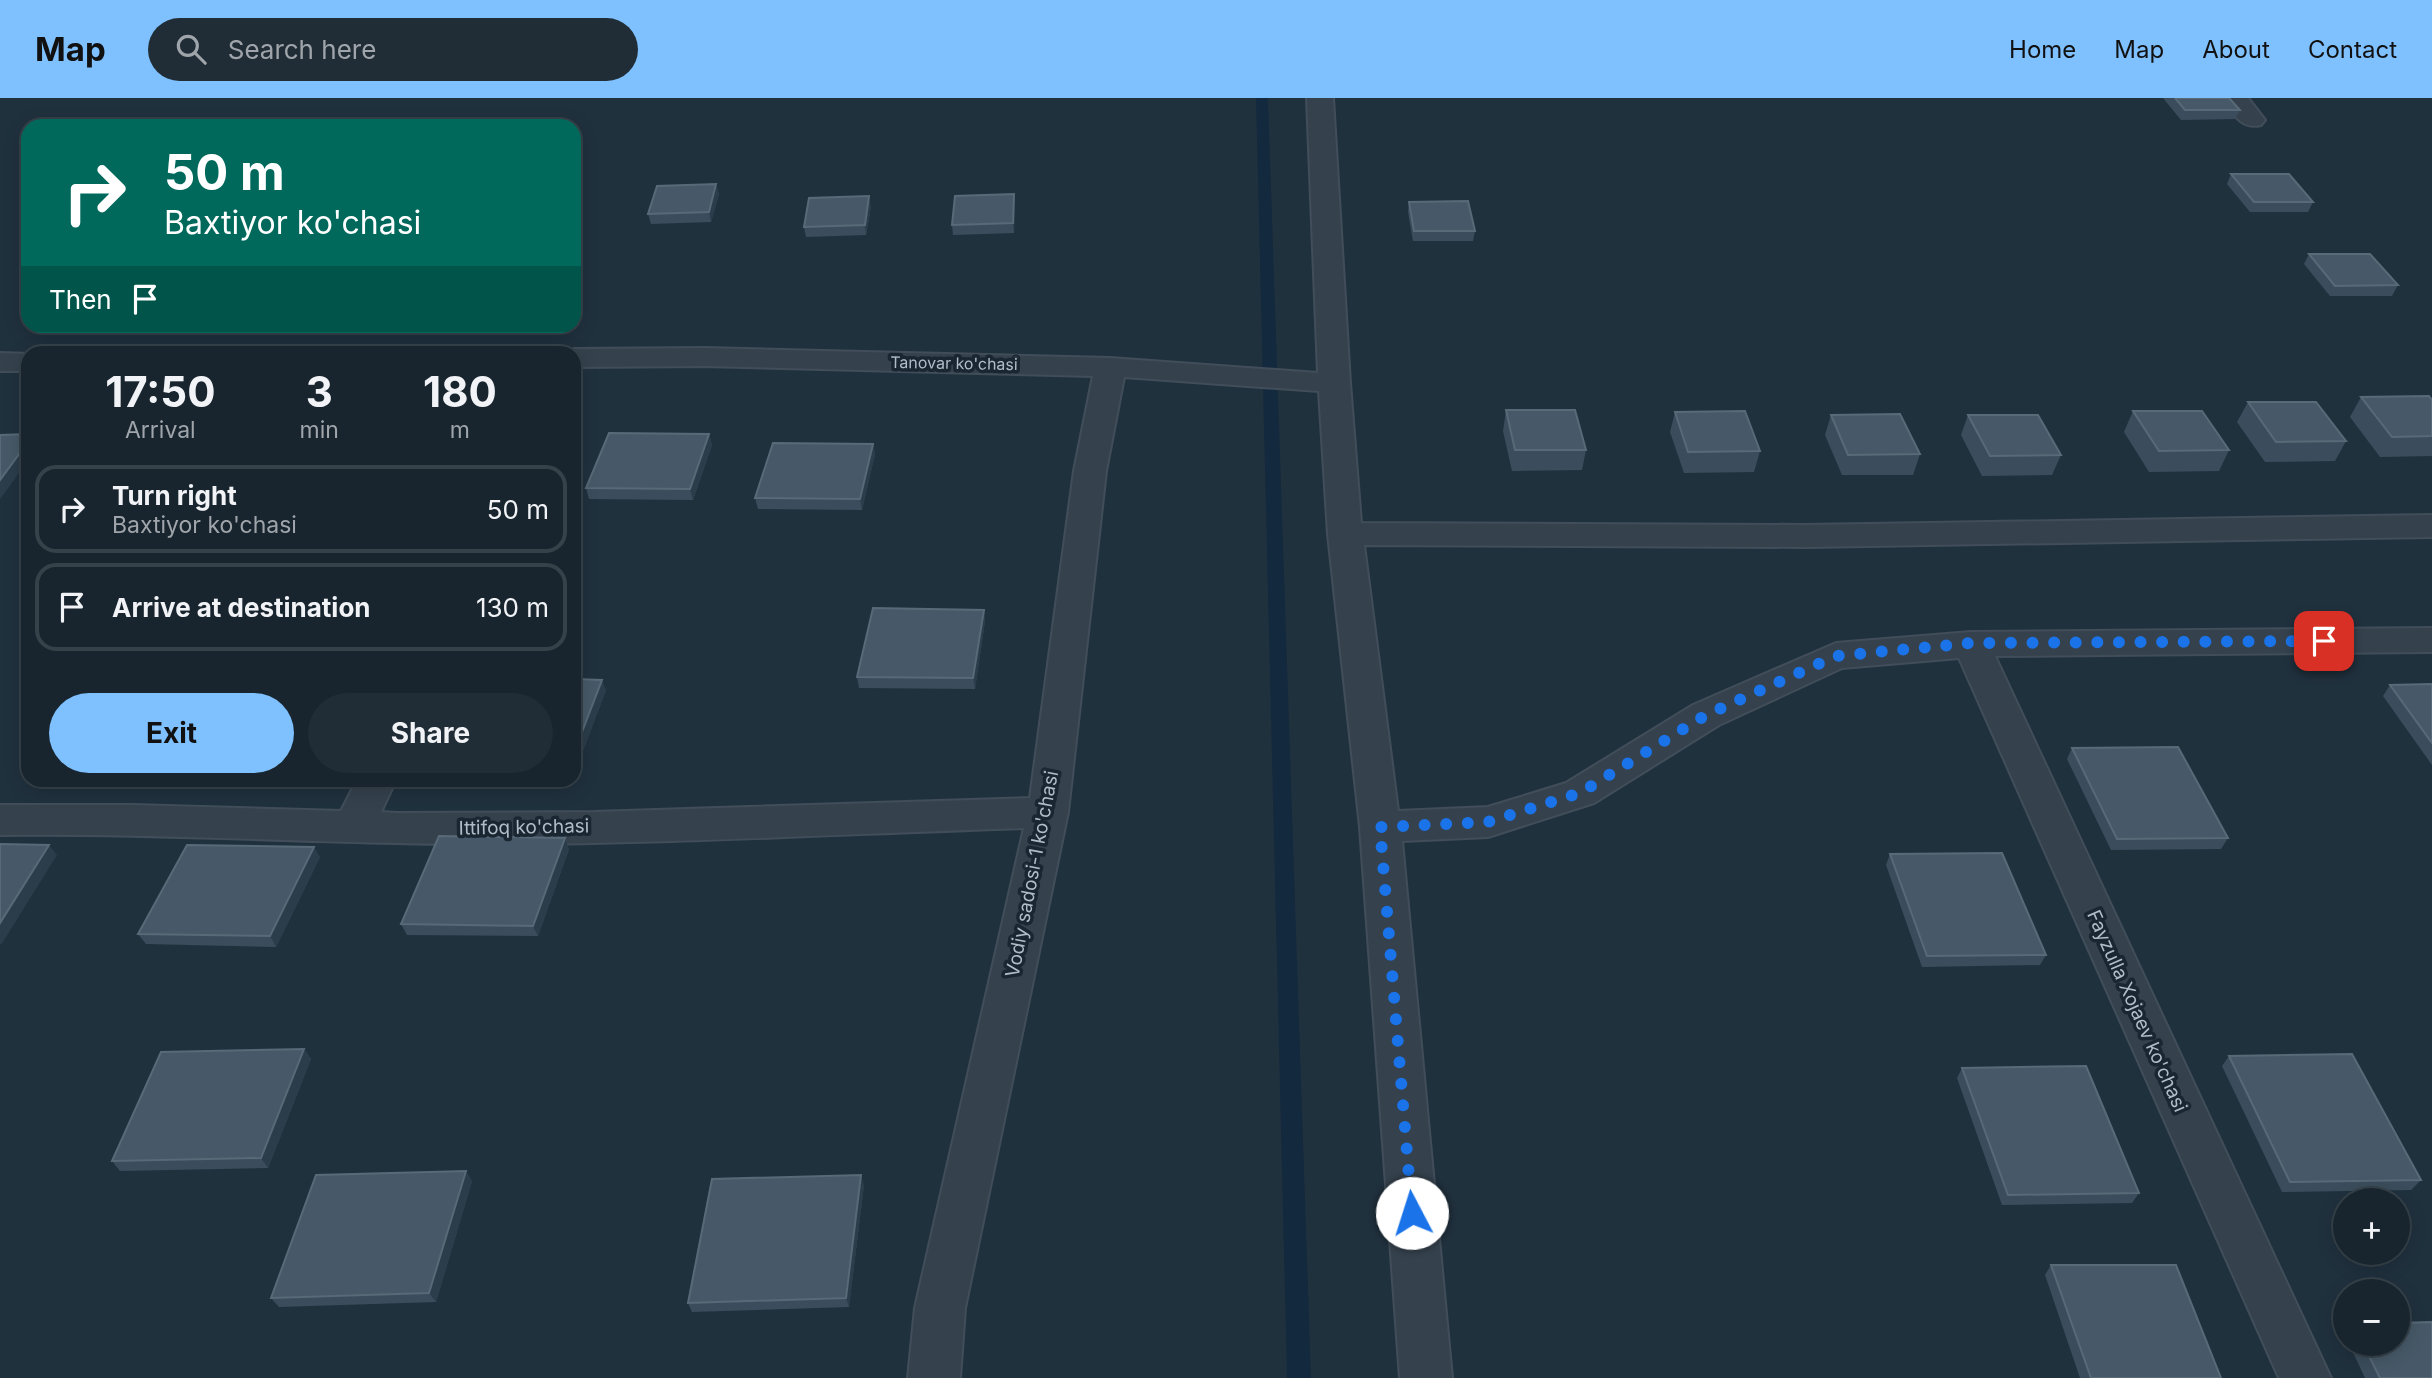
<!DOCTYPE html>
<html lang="en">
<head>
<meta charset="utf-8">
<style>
  :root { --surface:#18252e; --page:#212d36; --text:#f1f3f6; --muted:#9fa5aa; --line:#36424a; --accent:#7fc1ff }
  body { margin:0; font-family:Inter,sans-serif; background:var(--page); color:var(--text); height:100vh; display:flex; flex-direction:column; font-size:26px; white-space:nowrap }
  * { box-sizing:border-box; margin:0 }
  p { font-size:23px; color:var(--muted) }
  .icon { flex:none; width:38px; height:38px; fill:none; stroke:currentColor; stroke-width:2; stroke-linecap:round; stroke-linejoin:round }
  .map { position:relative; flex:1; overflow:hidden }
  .sheet { position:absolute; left:21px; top:248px; width:560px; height:441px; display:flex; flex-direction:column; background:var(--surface); border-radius:21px; box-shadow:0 4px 18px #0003,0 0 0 2px var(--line) }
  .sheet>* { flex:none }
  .banner { position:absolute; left:21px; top:21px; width:560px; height:214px; border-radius:21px; box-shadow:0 4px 18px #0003,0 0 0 2px var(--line); background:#00695c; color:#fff; overflow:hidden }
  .tools { position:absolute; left:2333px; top:1090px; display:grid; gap:14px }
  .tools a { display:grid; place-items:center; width:77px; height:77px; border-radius:50%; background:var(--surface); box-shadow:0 4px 18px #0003,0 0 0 2px var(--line); font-size:35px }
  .pin { position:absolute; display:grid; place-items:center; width:60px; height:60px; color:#fff; margin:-30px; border-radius:14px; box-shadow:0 4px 10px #0006 }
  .me { position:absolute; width:77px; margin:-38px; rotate:355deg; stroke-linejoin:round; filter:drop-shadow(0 0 5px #0008) }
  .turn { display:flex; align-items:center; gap:24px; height:147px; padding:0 28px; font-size:32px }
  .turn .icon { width:91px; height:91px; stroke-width:2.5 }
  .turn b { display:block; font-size:49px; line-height:60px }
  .then { display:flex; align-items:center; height:66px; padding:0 28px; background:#0003; gap:14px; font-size:26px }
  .eta { display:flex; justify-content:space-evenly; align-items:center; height:119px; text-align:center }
  .eta b { font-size:42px; font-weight:700; line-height:49px }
  .button { display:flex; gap:14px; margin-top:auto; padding:14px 28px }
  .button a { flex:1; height:80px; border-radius:42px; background:var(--accent); color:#111; font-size:28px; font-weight:700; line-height:80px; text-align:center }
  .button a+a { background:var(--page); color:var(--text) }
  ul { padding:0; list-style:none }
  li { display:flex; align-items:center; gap:21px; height:88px; margin:0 14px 10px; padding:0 14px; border:4px solid var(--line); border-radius:21px }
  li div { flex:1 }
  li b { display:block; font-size:26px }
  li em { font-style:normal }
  header { display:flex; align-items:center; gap:42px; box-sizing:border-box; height:98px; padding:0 35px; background:var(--accent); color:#111 }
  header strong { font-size:33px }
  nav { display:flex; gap:38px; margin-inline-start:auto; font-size:24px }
  .search { width:490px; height:63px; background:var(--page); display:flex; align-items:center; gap:18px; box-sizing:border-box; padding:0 24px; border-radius:38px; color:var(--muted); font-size:26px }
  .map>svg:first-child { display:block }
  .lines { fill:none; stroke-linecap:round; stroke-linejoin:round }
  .stream { fill:#13293d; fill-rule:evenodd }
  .minor-casing { stroke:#414e5a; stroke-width:4 }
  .minor { fill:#35424e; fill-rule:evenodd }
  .wall { fill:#3b4d5c }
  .shaded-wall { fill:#2b3d4b }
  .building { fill:#475968; stroke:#586977; stroke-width:2 }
  .route { stroke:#1a73e8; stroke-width:12; stroke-dasharray:0 21.6 }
  .labels { text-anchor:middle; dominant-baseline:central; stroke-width:7; stroke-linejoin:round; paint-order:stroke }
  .far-street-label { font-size:16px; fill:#b0bdc9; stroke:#1a2733 }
  .street-label { font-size:19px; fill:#b0bdc9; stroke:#1a2733 }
</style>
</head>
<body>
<header>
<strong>Map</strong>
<div class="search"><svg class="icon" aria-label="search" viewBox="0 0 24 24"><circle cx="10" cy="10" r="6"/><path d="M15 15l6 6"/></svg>Search here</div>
<nav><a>Home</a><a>Map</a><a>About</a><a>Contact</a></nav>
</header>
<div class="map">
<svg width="2432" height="1280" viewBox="0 0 2432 1280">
  <rect width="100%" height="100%" fill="#20313e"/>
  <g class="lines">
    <path class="stream" d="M1256,0H1268L1311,1280H1287Z"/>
    <g class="minor-casing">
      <path id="minor" d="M1307,0H1333L1350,285L1361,425L1806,427L2432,417V439L1806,449L1364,447L1398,713L1488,709L1566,685L1693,607L1836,545L1971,534L2432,530V554L1995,558L2331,1280H2279L1959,560L1842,570L1719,627L1594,705L1488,739L1402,743L1452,1280H1400L1360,729L1328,436L1319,293L1124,279L1106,373L1068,714L965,1210L960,1280H908L915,1210L1024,730C838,736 651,747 464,746C310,745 155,735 0,737V707H132L341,713L357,682H396L381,714L397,715L594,714L1030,700L1074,373L1093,278L705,268L574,269V256H562L574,251L705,250L1110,260L1318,275Z
        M2222,0H2248L2265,22L2261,27C2241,32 2233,15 2222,0Z
        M0,255L31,256H28V273H0Z"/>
    </g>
    <use href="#minor" class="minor"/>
  </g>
  <path class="wall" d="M2163,0H2229L2240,12L2235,21L2181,22Z
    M2231,76L2313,104L2308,114H2250L2227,86Z
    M716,86L719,96L711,124L651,126L648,116Z
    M1014,96L1015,106L1014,135L953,137L952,127Z
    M1409,104L1475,133L1473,143H1413L1408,114Z
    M871,108L866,137L806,139L804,129Z
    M2309,156L2398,187L2392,198H2330L2304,166Z
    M2361,299L2432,302V358L2380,359L2350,319Z
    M2248,304L2346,343L2335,363L2265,364L2237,324Z
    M1506,312L1586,352L1582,372L1512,373L1503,333Z
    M2133,313L2229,352L2219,373L2149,374L2124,334Z
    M1675,314L1760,353L1754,374L1684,375L1670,334Z
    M1831,317L1920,356L1913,377H1842L1825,337Z
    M1968,317L2061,357L2052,377L1982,378L1961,337Z
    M709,336L712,347L693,402L589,401L586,390Z
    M873,346L875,356L862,412L758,411L755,400Z
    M984,512L985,523L975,591L859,590L857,579Z
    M574,581L606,592L578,666H574Z
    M2432,586V667L2383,598L2390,587Z
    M2072,650L2228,740L2221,751L2111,752L2067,661Z
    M569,751L538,838L407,837L401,826Z
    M1890,756L2046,857L2040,867L1922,869L1886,767Z
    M320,759L276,849L146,846L138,836Z
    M304,951L311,961L268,1070L120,1073L112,1063Z
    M2229,958L2421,1082L2411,1092L2282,1094L2222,968Z
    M1962,970L2139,1095L2132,1105L2002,1107L1957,980Z
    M472,1083L436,1204L279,1209L271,1200Z
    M864,1087L849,1209L692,1214L688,1205Z
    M2051,1167L2221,1280H2080L2045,1177Z
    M2349,1246H2398L2432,1280H2365Z"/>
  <path class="shaded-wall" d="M716,86L719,96L711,124L709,114Z
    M1014,96L1015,106L1014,135L1013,125Z
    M869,98L871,108L866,137L865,127Z
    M709,336L712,347L693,402L690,391Z
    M28,344V363L0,401V382Z
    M873,346L875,356L862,412L860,401Z
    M984,512L985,523L975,591L973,580Z
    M602,582L606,592L578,666L574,655Z
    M565,740L569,751L538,838L533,828Z
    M49,747L57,757L1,847L0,845V825Z
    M314,749L320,759L276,849L270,838Z
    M304,951L311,961L268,1070L261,1060Z
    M466,1073L472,1083L436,1204L429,1195Z
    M861,1077L864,1087L849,1209L846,1200Z"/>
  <path class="building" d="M2175,0H2229L2240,12H2185Z
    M2231,76H2289L2313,104H2254Z
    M716,86L709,114L648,116L657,88Z
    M1014,96L1013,125L952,127L955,98Z
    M869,98L865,127L804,129L809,100Z
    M1468,103L1475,133H1414L1409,104Z
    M2309,156H2370L2398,187L2335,188Z
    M2429,298L2432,302V338L2392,339L2361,299Z
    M2248,304H2316L2346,343L2276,344Z
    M1506,312H1575L1586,352H1515Z
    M1745,313L1760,353L1688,354L1675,314Z
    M2133,313H2202L2229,352L2159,353Z
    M1900,316L1920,356L1848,357L1831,317Z
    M1968,317H2038L2061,357L1990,358Z
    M609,335L709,336L690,391L586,390Z
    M28,336V344L0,382V337Z
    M773,345L873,346L860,401L755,400Z
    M873,510L984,512L973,580L857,579Z
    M574,581L602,582L574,655Z
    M2432,586V645L2390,587Z
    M2178,649L2228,740L2117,741L2072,650Z
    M439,738L565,740L533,828L401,826Z
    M0,746L49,747L0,825Z
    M187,747L314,749L270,838L138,836Z
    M2002,755L2046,857L1927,858L1890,756Z
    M304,951L261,1060L112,1063L161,954Z
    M2352,956L2421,1082L2290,1084L2229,958Z
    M2086,968L2139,1095L2008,1097L1962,970Z
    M466,1073L429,1195L271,1200L316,1077Z
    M861,1077L846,1200L688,1205L712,1081Z
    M2051,1167H2176L2221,1280H2091Z
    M2432,1224V1280H2380L2363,1246H2398V1225Z"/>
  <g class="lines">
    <path class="route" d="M1412,1115L1380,729L1488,724L1580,695L1706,617L1836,558L1971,545L2324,543"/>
  </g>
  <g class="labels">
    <g class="far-street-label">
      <text transform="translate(954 265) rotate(1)">Tanovar ko'chasi</text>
    </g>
    <g class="street-label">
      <text transform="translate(524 729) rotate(-1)">Ittifoq ko'chasi</text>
      <text transform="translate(1032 776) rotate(-79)">Vodiy sadosi-1 ko'chasi</text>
      <text transform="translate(2137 913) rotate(66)">Fayzulla Xojaev ko'chasi</text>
    </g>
  </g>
</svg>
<div class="tools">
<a>+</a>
<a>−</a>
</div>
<div class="pin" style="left:2324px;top:543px;background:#d93025"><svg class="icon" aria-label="arrive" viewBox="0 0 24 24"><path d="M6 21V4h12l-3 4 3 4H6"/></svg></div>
<svg class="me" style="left:1412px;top:1115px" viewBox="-20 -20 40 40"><circle r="19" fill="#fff"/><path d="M0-13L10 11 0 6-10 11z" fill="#1a73e8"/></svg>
<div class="banner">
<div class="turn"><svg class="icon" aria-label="right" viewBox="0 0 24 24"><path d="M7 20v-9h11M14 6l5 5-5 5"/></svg><div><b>50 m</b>Baxtiyor ko'chasi</div></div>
<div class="then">Then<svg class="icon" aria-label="arrive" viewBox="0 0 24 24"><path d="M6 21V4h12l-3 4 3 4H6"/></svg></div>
</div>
<section class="sheet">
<div class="eta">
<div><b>17:50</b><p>Arrival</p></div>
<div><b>3</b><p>min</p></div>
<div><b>180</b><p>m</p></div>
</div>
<ul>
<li><svg class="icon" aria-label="right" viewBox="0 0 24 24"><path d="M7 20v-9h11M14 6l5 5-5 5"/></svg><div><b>Turn right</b><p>Baxtiyor ko'chasi</p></div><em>50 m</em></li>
<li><svg class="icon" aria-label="arrive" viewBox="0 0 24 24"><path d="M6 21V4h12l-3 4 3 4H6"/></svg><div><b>Arrive at destination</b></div><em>130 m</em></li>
</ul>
<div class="button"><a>Exit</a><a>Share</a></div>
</section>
</div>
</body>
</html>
